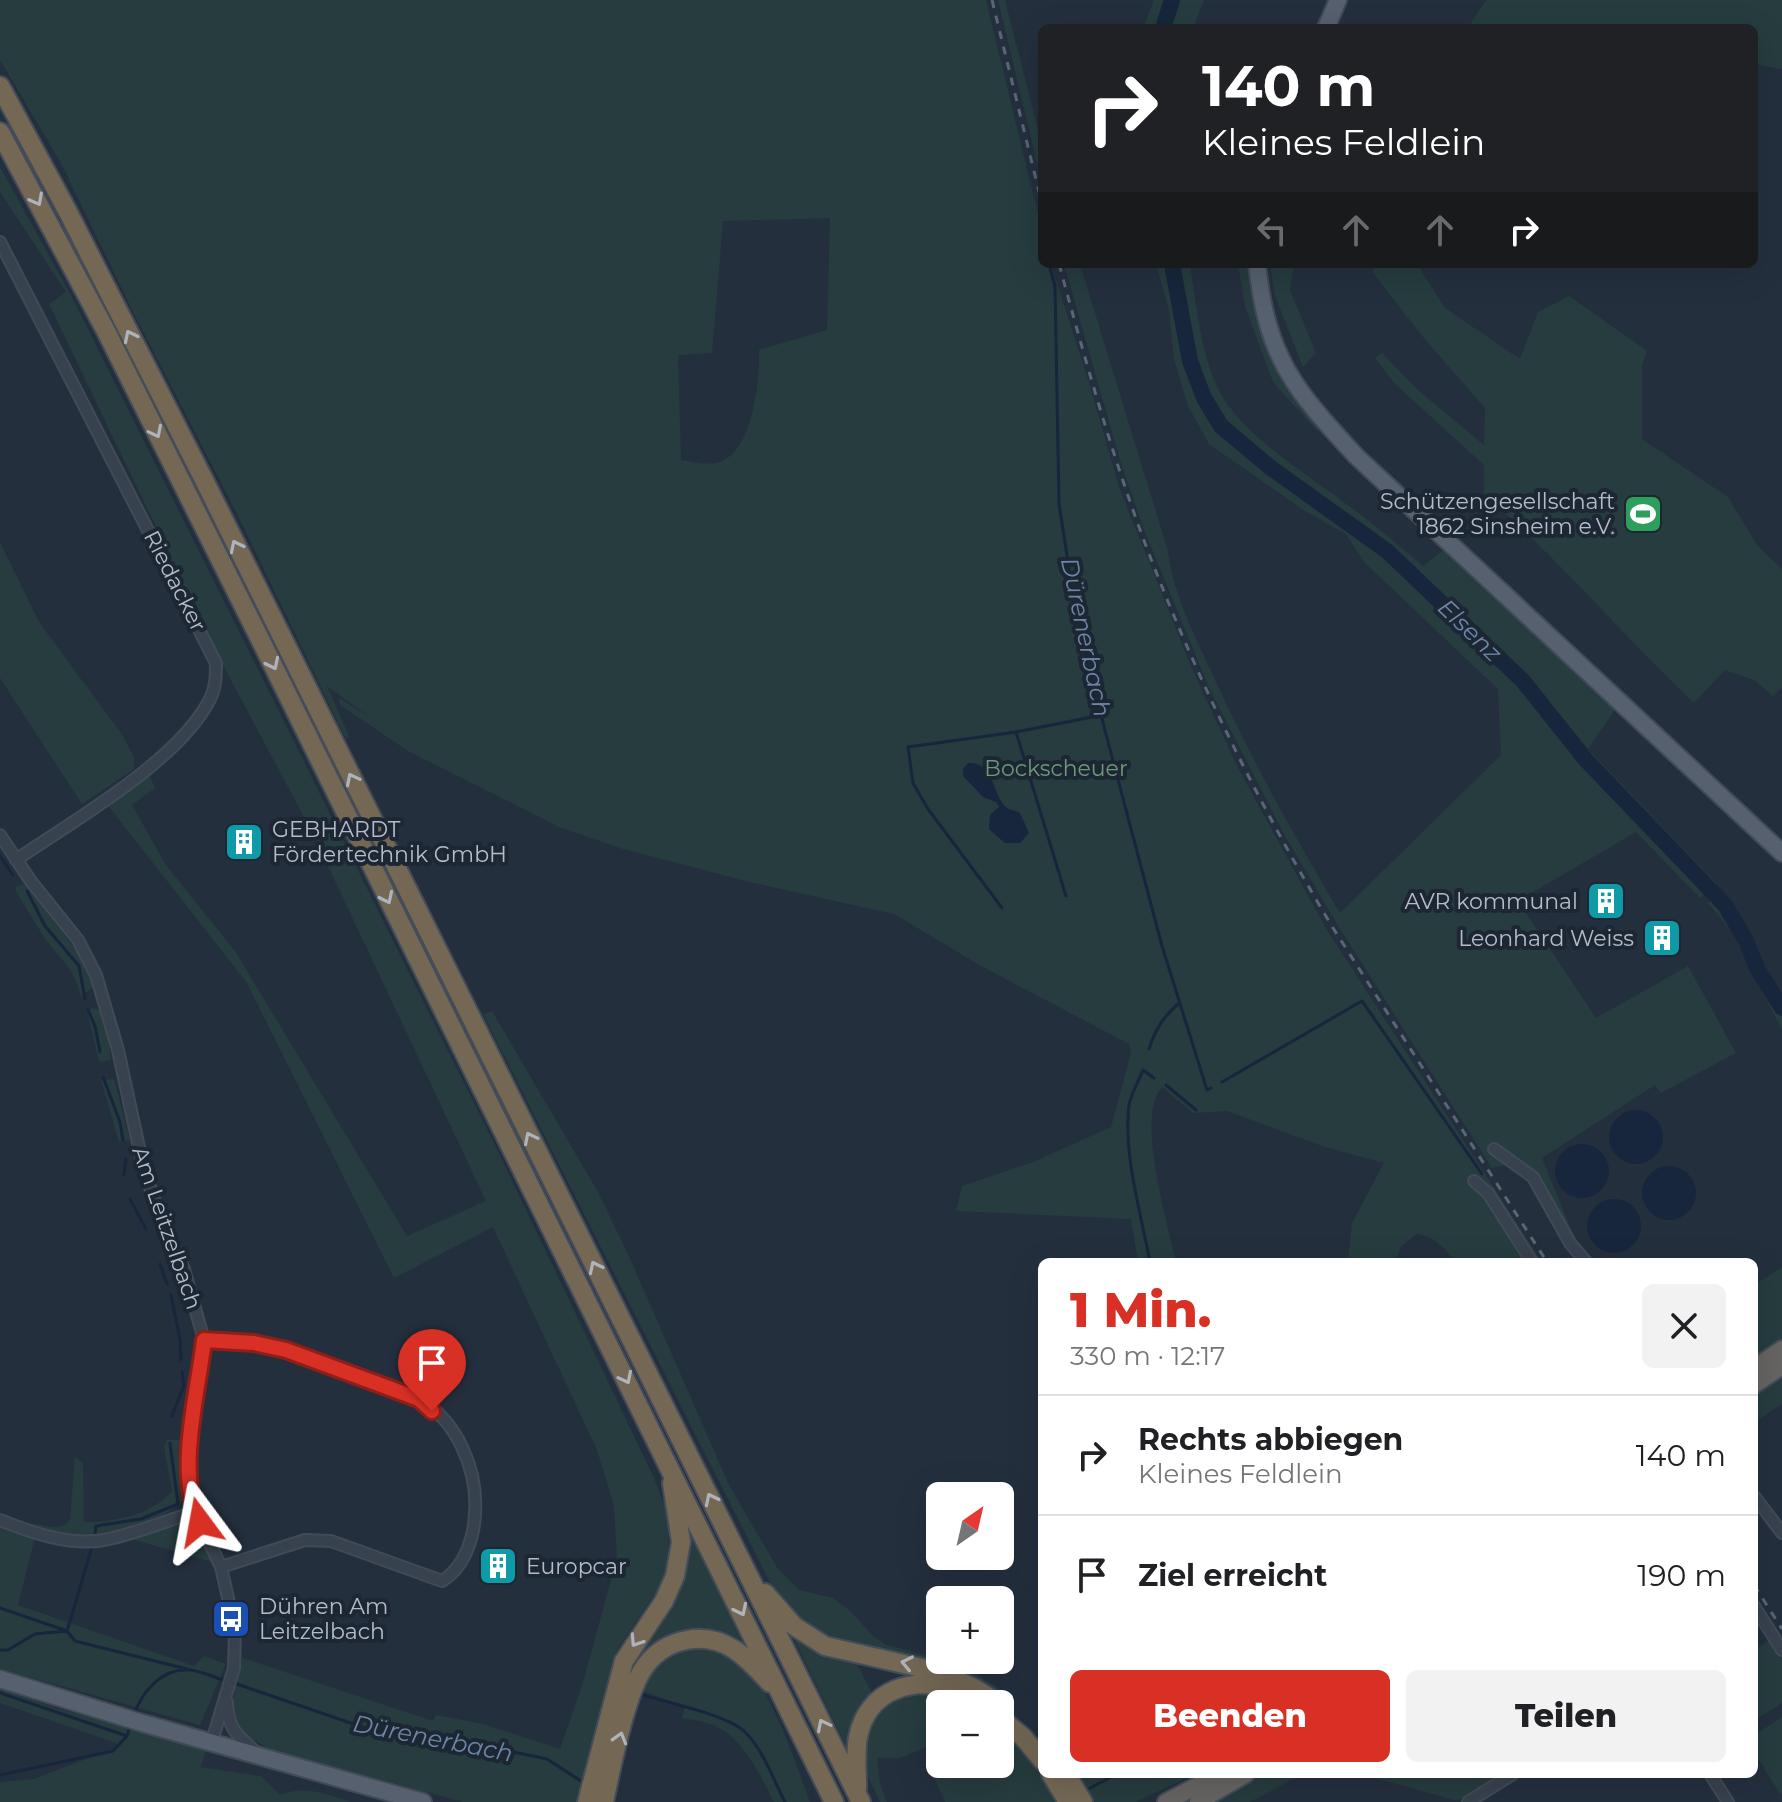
<!DOCTYPE html>
<html lang="de">
<head>
<meta charset="utf-8">
<style>
  :root { --surface:#fff; --page:#f2f2f2; --text:#202124; --muted:#757577; --line:#e0e0e0; --accent:#d93025 }
  body { margin:0; font-family:Montserrat,sans-serif; background:var(--page); color:var(--text); height:100vh; display:flex; flex-direction:column; font-size:30px; white-space:nowrap }
  * { box-sizing:border-box; margin:0 }
  p { font-size:26px; color:var(--muted) }
  .icon { flex:none; width:44px; height:44px; fill:none; stroke:currentColor; stroke-width:2; stroke-linecap:round; stroke-linejoin:round }
  .map { position:relative; flex:1; overflow:hidden }
  .drawer { position:absolute; left:1038px; top:1258px; width:720px; height:520px; display:flex; flex-direction:column; background:var(--surface); border-radius:12px; box-shadow:0 8px 32px #0002 }
  .drawer>* { flex:none }
  .banner { position:absolute; left:1038px; top:24px; width:720px; height:244px; border-radius:12px; box-shadow:0 8px 32px #0002; background:#202124; color:#fff; overflow:hidden }
  .needle { width:52px; rotate:34deg }
  .buttons { position:absolute; left:926px; top:1482px; display:grid; gap:16px }
  .buttons a { display:grid; place-items:center; width:88px; height:88px; border-radius:12px; background:var(--surface); box-shadow:0 8px 32px #0002; font-size:40px }
  .pin { position:absolute; display:grid; place-items:center; width:68px; height:68px; color:#fff; margin:-82px -34px; border-radius:50% 50% 50% 0; rotate:-45deg; box-shadow:0 0 8px #0007 }
  .pin .icon { rotate:45deg }
  .me { position:absolute; width:88px; margin:-44px; rotate:347deg; stroke-linejoin:round; filter:drop-shadow(0 0 6px #0008) }
  .turn { display:flex; align-items:center; gap:28px; height:168px; padding:0 32px; font-size:36px }
  .turn .icon { width:104px; height:104px; stroke-width:2.5 }
  .turn b { display:block; font-size:56px; line-height:68px }
  .lanes { display:flex; align-items:center; height:76px; padding:0 32px; background:#0003; justify-content:center; gap:40px; direction:ltr }
  .lanes .off { opacity:.35 }
  .round { display:grid; place-items:center; flex:none; width:84px; height:84px; border-radius:12px; background:var(--page) }
  .headline { display:flex; align-items:center; justify-content:space-between; height:136px; padding:0 32px }
  h1 { font-size:48px; font-weight:800; line-height:60px; color:var(--accent) }
  .button { display:flex; gap:16px; margin-top:auto; padding:16px 32px }
  .button a { flex:1; height:92px; border-radius:12px; background:var(--accent); color:#fff; font-size:32px; font-weight:800; line-height:92px; text-align:center }
  .button a+a { background:var(--page); color:var(--text) }
  ul { padding:0; list-style:none }
  li { display:flex; align-items:center; gap:24px; height:120px; padding:0 32px; border-top:2px solid var(--line) }
  li div { flex:1 }
  li b { display:block; font-size:30px }
  li em { font-style:normal }
  .map>svg:first-child { display:block }
  .green { fill:#263c3f; fill-rule:evenodd }
  .water { fill:#17263c }
  .lines { fill:none; stroke-linecap:round; stroke-linejoin:round }
  .stream { stroke:#17263c; stroke-width:3 }
  .river { stroke:#17263c; stroke-width:16 }
  .minor-casing { stroke:#414a57; stroke-width:14 }
  .primary-casing { stroke:#414a57; stroke-width:20 }
  .trunk-casing { stroke:#434c59; stroke-width:20 }
  .motorway-casing { stroke:#434c59; stroke-width:22 }
  .minor { stroke:#38414e; stroke-width:10 }
  .primary { stroke:#56606e; stroke-width:16 }
  .trunk { stroke:#656462; stroke-width:16 }
  .motorway { stroke:#746855; stroke-width:18 }
  .rail { stroke:#5a6575; stroke-width:3; stroke-dasharray:8 8; stroke-linecap:butt }
  .oneway { stroke:#aeb4bd }
  .route-casing { stroke:#8d1f18; stroke-width:20 }
  .route { stroke:#d93025; stroke-width:14 }
  .labels { text-anchor:middle; dominant-baseline:central; stroke-width:8; stroke-linejoin:round; paint-order:stroke }
  .poi-label { font-size:22px; fill:#b4bcc9; stroke:#1d2633; text-anchor:end }
  .street-label { font-size:22px; fill:#b4bcc9; stroke:#1d2633 }
  .park-label { font-size:22px; fill:#6b9a76; stroke:#1d2633 }
  .water-label { font-size:24px; font-style:italic; fill:#6d86a8; stroke:#1d2633 }
</style>
</head>
<body>
<div class="map">
<svg width="1782" height="1802" viewBox="0 0 1782 1802">
  <rect width="100%" height="100%" fill="#242f3e"/>
  <path class="green" d="M0,0H986L1042,231V264H1051L1090,386L1119,487L1193,671L1238,768L1327,930L1542,1262H1455C1445,1248 1434,1236 1417,1234L1401,1246L1395,1262H1348L1352,1223L1384,1163L1325,1147L1227,1111L1193,1113L1162,1087C1135,1117 1168,1224 1176,1262H1138L1131,1219L956,1211L962,1186L1033,1162L1111,1127L1131,1053L1129,1044L983,967L894,914L750,882L623,849L559,827L408,751L340,705L339,698L368,716L327,686L349,736L346,739L238,516L132,310L61,163L0,60ZM830,218L827,330L759,350C760,379 753,446 724,460C711,467 695,462 681,460L678,355L712,353L723,221Z
    M998,0H1005L1042,145V184Z
    M1154,0H1204L1193,28H1143Z
    M1486,0H1782V69L1754,64V28H1468Z
    M0,167L73,299L498,1151L654,1478L669,1517L668,1564L659,1588L616,1652L577,1802H463L271,1750L235,1729L231,1713L240,1657L433,1721L436,1715L483,1724L560,1749L582,1686L617,1558L614,1506L597,1450L493,1227L394,1278L247,983L106,803L148,772L155,788L132,805L166,865L235,951L407,1236L486,1201L310,828L218,656L49,304L66,292L0,192Z
    M1064,264H1080L1168,551C1173,593 1193,632 1211,671C1249,755 1293,834 1340,913L1501,755L1498,689L1364,562L1346,534L1305,511L1209,444L1188,406L1174,359L1169,310L1156,264H1190C1196,304 1200,347 1216,384C1234,429 1303,472 1341,500C1370,521 1396,543 1423,566L1446,548L1616,708L1588,749L1717,884L1700,898L1636,832L1518,901L1596,1018L1688,966L1736,1053L1661,1093L1655,1085L1542,1158L1575,1239L1597,1262H1593L1573,1241L1536,1175L1508,1165L1492,1168L1340,929L1285,836L1210,690L1144,530L1122,467Z
    M1238,264H1250V270L1319,426L1318,432L1273,382L1245,306Z
    M1270,264H1294L1290,290L1316,353L1303,367L1275,296Z
    M1374,264H1417L1445,308L1520,359L1538,312L1569,296L1647,351L1642,365V439L1728,497L1757,545L1782,569V687L1773,696L1754,680L1725,670L1694,703C1622,635 1559,559 1484,494V465L1395,384L1375,358L1382,353L1419,391L1484,445L1485,408L1423,337L1373,273Z
    M0,542L39,622L121,733L134,757V769L82,804L0,678Z
    M26,884L83,960L93,987L81,996C73,964 59,960 43,935C33,921 25,905 15,890L17,886Z
    M1718,895H1721L1782,994V1029L1744,958L1734,934L1708,903Z
    M92,1008L100,1010L107,1028L111,1060L99,1062L87,1011Z
    M492,1011L598,1192L628,1254L729,1485L778,1569L799,1590L833,1598L849,1610L874,1637L886,1645L940,1658V1660L964,1665L1009,1695V1702L979,1682L820,1637L793,1616L772,1586L483,1014Z
    M114,1079L130,1140L119,1142L101,1080Z
    M1782,1267V1344L1754,1363V1285Z
    M1782,1375V1404L1754,1423V1396Z
    M167,1440H180L184,1500C152,1530 67,1551 30,1523C44,1525 62,1533 70,1519L75,1457L83,1463L84,1522C112,1523 154,1514 172,1491L164,1447Z
    M182,1522C202,1522 205,1546 212,1562L131,1539Z
    M0,1524L35,1537L18,1605L194,1666L204,1656L226,1664L200,1725L0,1669Z
    M685,1524L748,1652L694,1633L628,1680L630,1667L669,1601Z
    M791,1633L833,1657L856,1662L873,1695L850,1727L846,1746Z
    M1771,1639L1782,1657V1703L1754,1721V1650Z
    M697,1645C711,1649 731,1651 743,1663C773,1692 795,1762 810,1802H774C759,1774 744,1738 713,1725C704,1721 692,1720 682,1718L685,1706L642,1691C647,1662 671,1653 697,1645Z
    M0,1689L59,1709L207,1749L200,1767L261,1776L280,1795C307,1785 325,1794 351,1802H0V1782L34,1779L122,1745L0,1703Z
    M944,1692L972,1704H940V1758L927,1747L900,1758H877L880,1784L887,1802H880L865,1770V1730L872,1715L898,1694Z
    M1782,1717V1793L1780,1794L1754,1752V1735Z
    M1000,1723C1026,1748 1043,1772 1060,1802H945L933,1775L963,1769L948,1770L944,1764H1000Z
    M1075,1774H1195L1136,1802H1094L1089,1799Z
    M1259,1774H1303L1250,1802H1210Z
    M1361,1774H1504L1457,1801Z"/>
  <path class="water" d="M968,763C996,762 991,795 1007,808C1011,810 1016,811 1020,813L1029,833L1020,843H1005L989,829L990,815L999,807L996,802L983,797L963,776V769Z
    M1609 1137a27 27 0 1 1 54 0a27 27 0 1 1-54 0Z
    M1555 1171a27 27 0 1 1 54 0a27 27 0 1 1-54 0Z
    M1642 1193a27 27 0 1 1 54 0a27 27 0 1 1-54 0Z
    M1587 1226a27 27 0 1 1 54 0a27 27 0 1 1-54 0Z"/>
  <g class="lines">
    <path class="stream" d="M1049,264L1055,286L1059,504L1079,632L1162,946L1207,1090L1211,1088
      M1016,732L1066,896
      M0,856L13,875
      M27,891L45,926L79,966L85,999
      M1002,908L928,809L913,783L908,747L1016,732L1102,715
      M88,1010L95,1026L100,1052
      M1149,1049C1155,1030 1163,1017 1179,1003
      M103,1077L120,1122L123,1140
      M1222,1082L1362,1001L1482,1174
      M1166,1085L1196,1110
      M124,1175L126,1159
      M130,1199L146,1229
      M1150,1262C1141,1214 1123,1154 1129,1105C1131,1093 1139,1081 1143,1070L1154,1078
      M160,1264L167,1284
      M171,1295L180,1339L181,1360
      M172,1416L184,1385L182,1372
      M95,1534L96,1526L141,1519L178,1504L170,1443
      M0,1608L67,1631L92,1547
      M0,1650H8L35,1634L67,1631L75,1641L187,1669
      M234,1683L371,1730L456,1740L547,1759L581,1781
      M0,1693L127,1736L130,1726
      M643,1695C668,1703 725,1714 744,1731C763,1749 773,1779 785,1802
      M134,1715C142,1691 162,1668 190,1670C202,1671 215,1678 227,1681
      M0,1775L113,1751L127,1736
      M1090,1788L1117,1774"/>
    <path class="river" d="M1163,28L1172,0
      M1172,264L1190,361L1204,398L1221,426L1271,468L1387,551L1523,681L1586,760L1725,905L1745,939L1758,970L1782,1008"/>
    <g class="minor-casing">
      <path id="minor" d="M0,242L216,663C216,676 216,687 210,699C179,761 74,820 16,860
        M0,835L30,880L78,940L96,975L118,1050L143,1166L158,1211L184,1269L204,1340L188,1457L195,1512L221,1567L235,1629L234,1668L212,1741
        M1494,1149L1533,1177L1570,1243L1586,1262
        M1474,1181L1488,1193L1532,1262
        M204,1340C221,1341 237,1341 254,1343C286,1347 317,1361 348,1372C370,1380 395,1387 417,1398C457,1419 478,1470 475,1513C474,1539 464,1568 442,1581L331,1541L305,1540L221,1567
        M1754,1496L1782,1533
        M0,1520C32,1533 70,1546 104,1540C135,1534 165,1521 195,1512
        M1754,1606L1782,1650
        M227,1702C228,1731 238,1735 258,1754
        M1710,1774L1728,1802
        M1468,1802L1513,1774"/>
    </g>
    <g class="primary-casing">
      <path id="primary" d="M1326,28L1338,0
        M1257,264C1267,358 1294,389 1356,456L1782,853
        M0,1679L142,1723L423,1802"/>
    </g>
    <g class="trunk-casing">
      <path id="trunk" d="M1754,1368L1782,1349
        M1754,1385L1782,1366
        M1166,1802L1219,1774
        M1198,1802L1246,1774"/>
    </g>
    <g class="motorway-casing">
      <path id="motorway" d="M0,86L68,212L204,480L861,1802
        M0,132L106,331L267,653L834,1802
        M765,1593L794,1626L825,1646L939,1672L976,1689L999,1704
        M1000,1718L1023,1737L1042,1760
        M1051,1774L1068,1802
        M1066,1774L1083,1802
        M857,1788C857,1771 855,1753 858,1737C868,1688 915,1675 957,1691
        M587,1802L624,1661L664,1601L675,1576L681,1542L672,1483
        M604,1802C611,1769 626,1690 646,1665C656,1652 670,1643 687,1640C725,1633 747,1658 770,1683"/>
    </g>
    <use href="#minor" class="minor"/>
    <use href="#primary" class="primary"/>
    <use href="#trunk" class="trunk"/>
    <use href="#motorway" class="motorway"/>
    <path class="rail" d="M992,0L1042,204
      M1059,264C1086,363 1114,463 1151,559C1201,688 1262,810 1333,928L1547,1262
      M1754,1585L1782,1629"/>
  </g>
  <defs><path id="oneway-chevron" d="M-2-3.5L2.5 0L-2 3.5" fill="none" stroke-width="1.6" stroke-linecap="round" stroke-linejoin="round" transform="scale(2)"/></defs>
  <g class="oneway">
    <use href="#oneway-chevron" transform="translate(37 200) rotate(62)"/>
    <use href="#oneway-chevron" transform="translate(130 336) rotate(-116)"/>
    <use href="#oneway-chevron" transform="translate(156 432) rotate(63)"/>
    <use href="#oneway-chevron" transform="translate(236 546) rotate(-116)"/>
    <use href="#oneway-chevron" transform="translate(273 664) rotate(64)"/>
    <use href="#oneway-chevron" transform="translate(352 779) rotate(-117)"/>
    <use href="#oneway-chevron" transform="translate(387 898) rotate(64)"/>
    <use href="#oneway-chevron" transform="translate(530 1138) rotate(-117)"/>
    <use href="#oneway-chevron" transform="translate(595 1267) rotate(-116)"/>
    <use href="#oneway-chevron" transform="translate(626 1378) rotate(63)"/>
    <use href="#oneway-chevron" transform="translate(711 1499) rotate(-116)"/>
    <use href="#oneway-chevron" transform="translate(741 1610) rotate(64)"/>
    <use href="#oneway-chevron" transform="translate(636 1641) rotate(123)"/>
    <use href="#oneway-chevron" transform="translate(907 1663) rotate(-168)"/>
    <use href="#oneway-chevron" transform="translate(823 1725) rotate(-117)"/>
    <use href="#oneway-chevron" transform="translate(620 1738) rotate(-74)"/>
  </g>
  <g class="lines">
    <g class="route-casing">
      <path id="route" d="M200,1522C175,1474 198,1393 204,1340L254,1343L286,1350L419,1399L432,1411"/>
    </g>
    <use href="#route" class="route"/>
  </g>
  <defs>
    <g id="stadium-square" transform="scale(2)"><rect x="-9" y="-9" width="18" height="18" rx="4" fill="#2e9e5b" stroke="#1d2633"/><path d="M0-5a6.5 5 0 1 0 0 10a6.5 5 0 1 0 0-10ZM-3.5-1.8h7v3.6h-7Z" fill="#fff"/></g>
    <g id="building-square" transform="scale(2)"><rect x="-9" y="-9" width="18" height="18" rx="4" fill="#0f9aa8" stroke="#1d2633"/><path d="M-4-6H4V6H1V3H-1V6H-4ZM-2.5-4.3h1.7v1.8h-1.7ZM.8-4.3h1.7v1.8H.8ZM-2.5-1h1.7V.8h-1.7ZM.8-1h1.7V.8H.8Z" fill="#fff"/></g>
    <g id="bus-square" transform="scale(2)"><rect x="-9" y="-9" width="18" height="18" rx="4" fill="#1a4fb4" stroke="#1d2633"/><path d="M-5-6H5V4H4V6H2V4H-2V6H-4V4H-5ZM-3.5-4V0h7V-4ZM-3.5 1.2v1.5H-2V1.2ZM2 1.2v1.5H3.5V1.2Z" fill="#fff"/></g>
  </defs>
  <g fill-rule="evenodd">
    <use href="#stadium-square" x="1643" y="514"/>
    <use href="#building-square" x="244" y="842"/>
    <use href="#building-square" x="1606" y="901"/>
    <use href="#building-square" x="1662" y="938"/>
    <use href="#building-square" x="498" y="1566"/>
    <use href="#bus-square" x="231" y="1619"/>
  </g>
  <g class="labels">
    <g class="poi-label">
      <text x="1615" y="501">Schützengesellschaft<tspan x="1615" dy="25">1862 Sinsheim e.V.</tspan></text>
      <text x="272" y="829" text-anchor="start">GEBHARDT<tspan x="272" dy="25">Fördertechnik GmbH</tspan></text>
      <text x="1578" y="901">AVR kommunal</text>
      <text x="1634" y="938">Leonhard Weiss</text>
      <text x="526" y="1566" text-anchor="start">Europcar</text>
      <text x="259" y="1606" text-anchor="start">Dühren Am<tspan x="259" dy="25">Leitzelbach</tspan></text>
    </g>
    <g class="street-label">
      <text transform="translate(175 581) rotate(63)">Riedacker</text>
      <text transform="translate(167 1228) rotate(71)">Am Leitzelbach</text>
    </g>
    <g class="park-label">
      <text x="1056" y="768">Bockscheuer</text>
    </g>
    <g class="water-label">
      <text transform="translate(1470 630) rotate(44)">Elsenz</text>
      <text transform="translate(1086 637) rotate(78)">Dürenerbach</text>
      <text transform="translate(433 1738) rotate(11)">Dürenerbach</text>
    </g>
  </g>
</svg>
<div class="buttons">
<a><svg class="needle" viewBox="-14 -14 28 28"><path d="M0-13l5 13h-10z" fill="#e53935"/><path d="M0 13l5-13h-10z" fill="#757577"/></svg></a>
<a>+</a>
<a>−</a>
</div>
<div class="pin" style="left:432px;top:1411px;background:#d93025"><svg class="icon" aria-label="arrive" viewBox="0 0 24 24"><path d="M6 21V4h12l-3 4 3 4H6"/></svg></div>
<svg class="me" style="left:200px;top:1522px" viewBox="-20 -20 40 40"><path d="M0-17L14 15 0 8-14 15z" fill="#d93025" stroke="#fff" stroke-width="4"/></svg>
<div class="banner">
<div class="turn"><svg class="icon" aria-label="right" viewBox="0 0 24 24"><path d="M7 20v-9h11M14 6l5 5-5 5"/></svg><div><b>140 m</b>Kleines Feldlein</div></div>
<div class="lanes"><svg class="icon off" aria-label="left" viewBox="0 0 24 24"><path d="M17 20v-9H6M10 6l-5 5 5 5"/></svg><svg class="icon off" aria-label="ahead" viewBox="0 0 24 24"><path d="M12 20V5M6 11l6-6 6 6"/></svg><svg class="icon off" aria-label="ahead" viewBox="0 0 24 24"><path d="M12 20V5M6 11l6-6 6 6"/></svg><svg class="icon" aria-label="right" viewBox="0 0 24 24"><path d="M7 20v-9h11M14 6l5 5-5 5"/></svg></div>
</div>
<section class="drawer">
<div class="headline"><div><h1>1 Min.</h1><p>330 m · 12:17</p></div><a class="round"><svg class="icon" aria-label="close" viewBox="0 0 24 24"><path d="M6 6l12 12M18 6L6 18"/></svg></a></div>
<ul>
<li><svg class="icon" aria-label="right" viewBox="0 0 24 24"><path d="M7 20v-9h11M14 6l5 5-5 5"/></svg><div><b>Rechts abbiegen</b><p>Kleines Feldlein</p></div><em>140 m</em></li>
<li><svg class="icon" aria-label="arrive" viewBox="0 0 24 24"><path d="M6 21V4h12l-3 4 3 4H6"/></svg><div><b>Ziel erreicht</b></div><em>190 m</em></li>
</ul>
<div class="button"><a>Beenden</a><a>Teilen</a></div>
</section>
</div>
</body>
</html>
